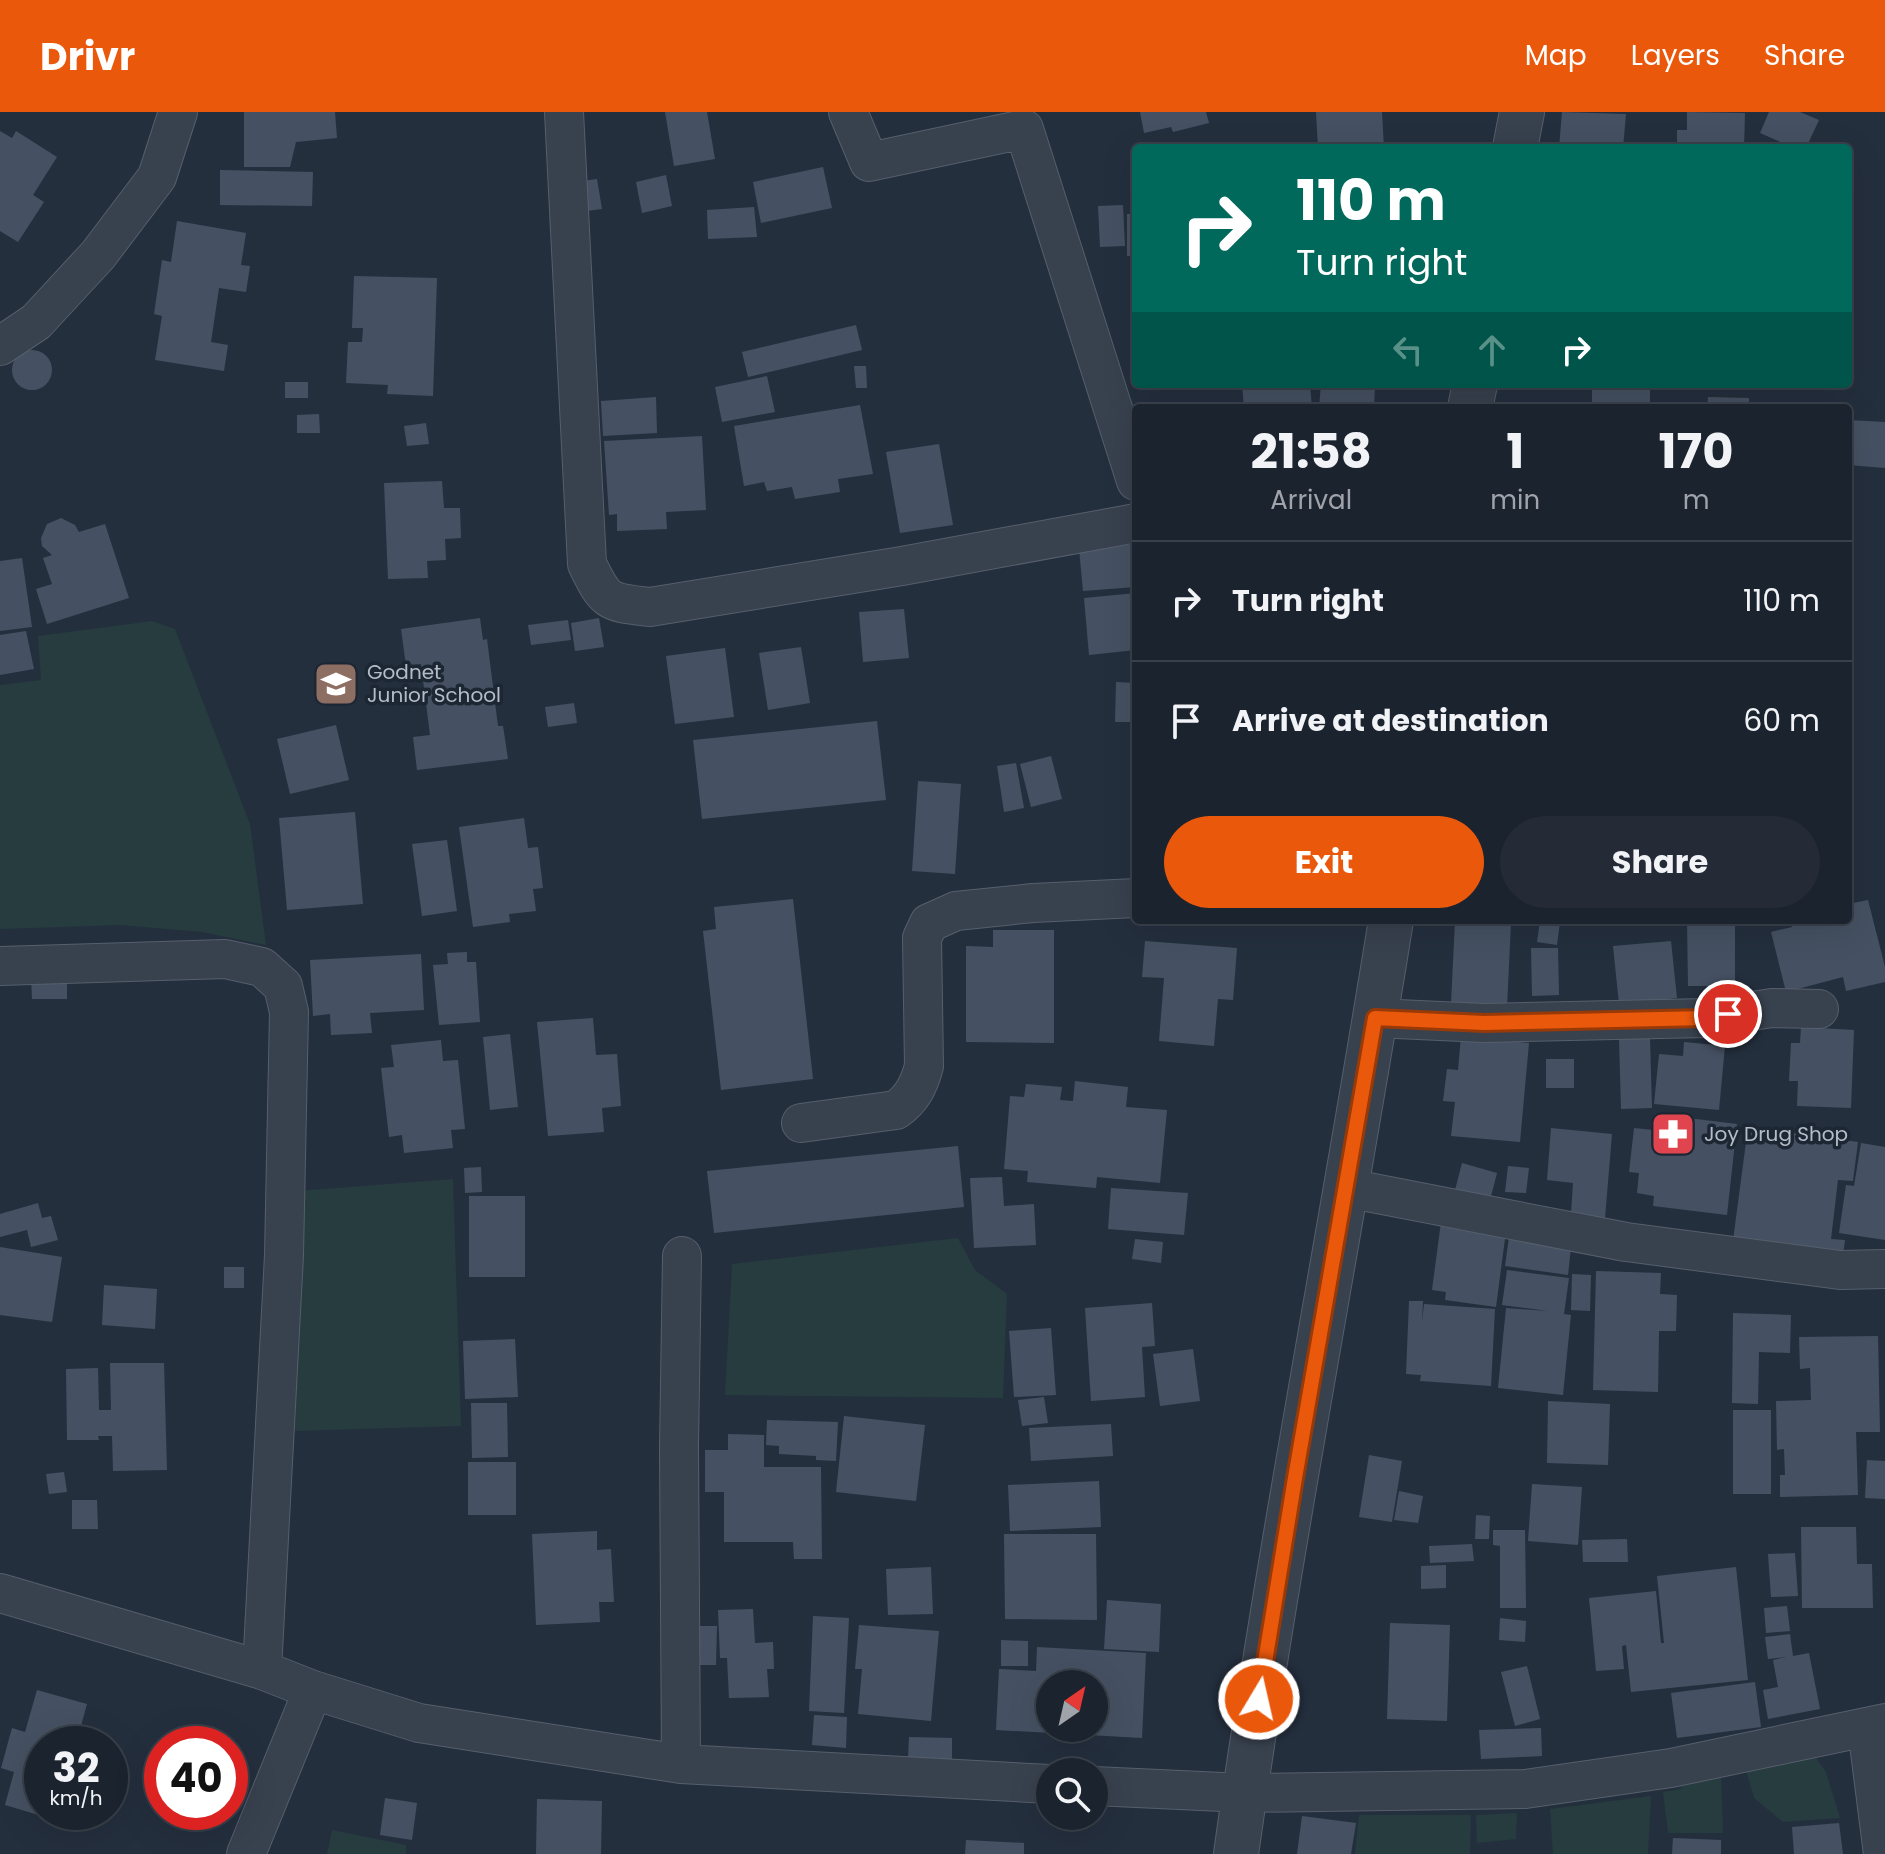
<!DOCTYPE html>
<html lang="en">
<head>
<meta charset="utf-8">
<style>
  :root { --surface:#1b232e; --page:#242b36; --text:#f1f3f6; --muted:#a0a4aa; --line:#39404a; --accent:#ea580c }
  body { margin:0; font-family:Poppins,sans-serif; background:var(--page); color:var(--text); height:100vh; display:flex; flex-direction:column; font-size:30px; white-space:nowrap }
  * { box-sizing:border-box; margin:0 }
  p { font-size:26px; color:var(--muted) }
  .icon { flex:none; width:44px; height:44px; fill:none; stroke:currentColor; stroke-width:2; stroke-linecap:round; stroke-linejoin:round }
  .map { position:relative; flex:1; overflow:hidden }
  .drawer { position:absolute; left:1132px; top:292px; width:720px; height:520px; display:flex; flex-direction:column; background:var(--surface); border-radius:8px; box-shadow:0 8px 32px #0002,0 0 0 2px var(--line) }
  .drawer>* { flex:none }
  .guide { position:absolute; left:1132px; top:32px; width:720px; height:244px; border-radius:8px; box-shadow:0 8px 32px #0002,0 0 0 2px var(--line); background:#00695c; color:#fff; overflow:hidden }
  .needle { width:52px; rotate:34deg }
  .tools { position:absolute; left:1036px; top:1558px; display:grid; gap:16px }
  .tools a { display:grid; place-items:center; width:72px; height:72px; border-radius:50%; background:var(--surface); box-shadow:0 8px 32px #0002,0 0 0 2px var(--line); font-size:40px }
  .speed { position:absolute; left:24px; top:1614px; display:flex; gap:16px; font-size:40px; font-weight:700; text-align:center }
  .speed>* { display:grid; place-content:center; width:104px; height:104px; border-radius:50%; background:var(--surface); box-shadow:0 8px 32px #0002,0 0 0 2px var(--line); line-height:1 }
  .speed small { font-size:20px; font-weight:400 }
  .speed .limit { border:12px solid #d22; background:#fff; color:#111 }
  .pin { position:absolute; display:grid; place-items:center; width:68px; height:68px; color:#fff; margin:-34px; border:4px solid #fff; border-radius:50%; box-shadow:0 2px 8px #0007 }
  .me { position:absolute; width:88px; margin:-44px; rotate:9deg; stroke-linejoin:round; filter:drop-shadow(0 0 6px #0008) }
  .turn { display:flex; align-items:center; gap:28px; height:168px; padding:0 32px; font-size:36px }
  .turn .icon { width:104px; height:104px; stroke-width:2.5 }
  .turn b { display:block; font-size:56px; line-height:68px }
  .lanes { display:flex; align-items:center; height:76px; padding:0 32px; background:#0003; justify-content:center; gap:40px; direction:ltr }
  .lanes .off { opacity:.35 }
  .eta { display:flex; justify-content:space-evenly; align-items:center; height:136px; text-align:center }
  .eta b { font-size:48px; font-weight:700; line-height:56px }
  .primary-button { display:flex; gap:16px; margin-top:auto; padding:16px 32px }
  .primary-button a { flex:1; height:92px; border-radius:48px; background:var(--accent); color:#fff; font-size:32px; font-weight:700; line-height:92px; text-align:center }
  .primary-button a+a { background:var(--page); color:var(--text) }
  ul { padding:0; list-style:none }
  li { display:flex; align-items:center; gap:24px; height:120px; padding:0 32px; border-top:2px solid var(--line) }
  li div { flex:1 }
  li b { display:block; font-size:30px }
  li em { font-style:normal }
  header { display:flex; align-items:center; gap:48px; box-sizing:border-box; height:112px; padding:0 40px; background:var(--accent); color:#fff }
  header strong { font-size:38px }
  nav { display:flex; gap:44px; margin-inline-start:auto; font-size:28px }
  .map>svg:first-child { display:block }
  .green { fill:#263c3f }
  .building { fill:#455162; fill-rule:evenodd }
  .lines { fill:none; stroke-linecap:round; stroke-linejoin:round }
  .minor-casing { stroke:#565f6c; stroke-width:40 }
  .tertiary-casing { stroke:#565f6c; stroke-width:46 }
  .minor { stroke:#38414e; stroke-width:38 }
  .tertiary { stroke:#38414e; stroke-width:44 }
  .route-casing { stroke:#983908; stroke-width:20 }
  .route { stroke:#ea580c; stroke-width:14 }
  .labels { text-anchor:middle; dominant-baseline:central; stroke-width:7; stroke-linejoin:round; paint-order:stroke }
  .poi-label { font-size:20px; fill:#b4bcc9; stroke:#1d2633; text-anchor:start }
</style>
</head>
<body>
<header>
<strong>Drivr</strong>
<nav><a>Map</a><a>Layers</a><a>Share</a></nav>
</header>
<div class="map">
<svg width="1885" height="1742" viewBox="0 0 1885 1742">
  <rect width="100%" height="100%" fill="#242f3e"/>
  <path class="green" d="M152,509L175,517L250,712L266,833L202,820L120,813L0,817V573L41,568L38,524Z
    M453,1067L461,1314L295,1319L297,1079Z
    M958,1126L975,1158L1007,1182L1003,1286L725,1283L732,1152Z
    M1809,1636L1826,1660L1840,1706L1783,1710L1754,1686L1743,1648Z
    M1721,1660L1723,1721H1668L1663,1680L1681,1677L1680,1663Z
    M1651,1684L1648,1742H1553L1550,1697Z
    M1517,1701L1516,1727L1477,1731L1476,1703Z
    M1359,1703H1471L1470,1742H1355Z
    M332,1718L406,1733V1742H327Z"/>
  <path class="building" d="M244,0H335L337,26L296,30L290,55H244Z
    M665,0H707L715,47L674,54Z
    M1140,0H1206L1209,11L1173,20L1171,15L1144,21Z
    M1316,0H1382L1384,36H1318Z
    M1562,0L1626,2L1623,36H1559Z
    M1687,0L1745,1L1744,36H1677V18H1687Z
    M1769,0H1800L1819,8L1806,36H1794L1760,21Z
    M0,19L12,26L16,19L57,45L33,83L44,90L18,130L0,119Z
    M1172,30L1211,34V36H1172Z
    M823,55L832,96L761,111L753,70Z
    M220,58L313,60L312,94L220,93Z
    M666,63L672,94L642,101L636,70Z
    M597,67L602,97L579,100L575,70Z
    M1123,93L1125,134L1100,135L1098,94Z
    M754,95L757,125L708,127L707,98Z
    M1127,102H1136V144H1127Z
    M177,109L246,121L241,153L250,154L246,180L219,176L211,230L228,233L224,259L155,248L162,204L154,202L162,148L171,150Z
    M354,164L437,166L433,284L387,282L388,273L346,271L348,230H362L363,216H352Z
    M856,213L862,238L748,265L742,240Z
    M12 258a20 20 0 1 1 40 0a20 20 0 1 1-40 0Z
    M854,254H866L867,276H856Z
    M767,264L775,300L722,310L715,275Z
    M285,270H308V286H285Z
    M1242,272H1310L1312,296H1244Z
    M1321,272H1375L1374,296H1319Z
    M1592,272H1650V296H1592Z
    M656,285L657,321L603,324L601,289Z
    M1708,285L1749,286V296H1707Z
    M860,293L873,362L838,367L840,380L795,387L792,375L767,379L764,370L744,374L734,314Z
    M319,302L320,321H297V303Z
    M1848,308L1885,310V356L1848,353Z
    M426,311L429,332L407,334L404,314Z
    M702,324L706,398L666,400L667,417L617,419V402L609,403L604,329Z
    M939,332L953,413L900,421L886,340Z
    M442,369L444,396H460L461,426L445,427L446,448L427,449L428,466L388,467L384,371Z
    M61,406L75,413L79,420L105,412L129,486L47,512L36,477L52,472L43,446L52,443L42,434L41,426L47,412Z
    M1136,432V475L1083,479L1079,437Z
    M22,446L32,515L0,519V449Z
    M1136,481V538L1089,543L1084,486Z
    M904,497L909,546L863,550L859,500Z
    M480,506L483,528L487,527L498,614H503L508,647L417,658L413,625L430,623L421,552L406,554L401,517Z
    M599,506L604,535L575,539L571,511Z
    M568,508L571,528L531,533L528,513Z
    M26,519L34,557L0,563V523Z
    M801,535L810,591L768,598L759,541Z
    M725,536L734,605L675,612L666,544Z
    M1116,570L1136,571V610H1115Z
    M574,591L577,611L548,615L545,595Z
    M877,609L886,688L702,707L693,628Z
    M336,613L349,668L290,682L277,627Z
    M1051,644L1062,687L1031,695L1020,652Z
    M1016,651L1024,696L1004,700L997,654Z
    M918,669L961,672L955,762L912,759Z
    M355,700L363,792L287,798L279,706Z
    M524,706L528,736L538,735L543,776L533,777L536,799L509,802L510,810L473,815L459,715Z
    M447,728L457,799L422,804L412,732Z
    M793,787L813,967L721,978L703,819L716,817L714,795Z
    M1868,788L1885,855V870L1846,879L1843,865L1786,880L1771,820L1792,815L1791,808H1848V792Z
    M1455,808L1511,811L1507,895L1451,892Z
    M1540,808L1560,810L1557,833L1537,830Z
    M1589,808H1683V813H1589Z
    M1687,808H1735V874H1688Z
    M993,818H1054V931L966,930V834L993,835Z
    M1145,829L1237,836L1233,888L1218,887L1214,934L1159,929L1164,866L1142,865Z
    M1671,829L1677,886L1619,892L1613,834Z
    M1531,836H1558L1559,883L1532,884Z
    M467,840V850H476L480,910L439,913L433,853L448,852L447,841Z
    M421,842L424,898L370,901L372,921L331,923L330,902L313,904L310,848Z
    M31,864H67V887H32Z
    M593,906L596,943L617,942L621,994L602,996L604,1020L548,1024L537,910Z
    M1801,915L1854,918L1851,996L1797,994L1798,969H1789L1791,931H1800Z
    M510,922L518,995L490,998L483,925Z
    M1461,924L1529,931L1520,1030L1451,1024L1455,990L1443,989L1447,957L1458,958Z
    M1650,926L1652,996L1621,997L1619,927Z
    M441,928L443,949L458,948L465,1017L451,1018L453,1036L404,1041L402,1023L389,1025L381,956L394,955L391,933Z
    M1684,930L1725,934L1719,998L1654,992L1659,942L1683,944Z
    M1546,947H1574V976H1546Z
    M1075,969L1128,975L1126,995L1167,998L1160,1071L1097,1065L1096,1076L1027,1070L1028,1059L1004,1057L1010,984L1024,985L1026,972L1062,975L1060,988L1073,989Z
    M1655,1002L1737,1012L1727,1103L1653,1094L1654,1084L1637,1081L1639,1061L1629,1060L1634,1016L1653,1018Z
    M1748,1015L1858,1030L1853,1069L1838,1068L1831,1127L1845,1128L1842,1151L1732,1136Z
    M1551,1016L1612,1022L1605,1106L1571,1102L1573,1071L1547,1068Z
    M1861,1031L1885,1035V1128L1839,1121L1846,1073L1854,1074Z
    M958,1034L964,1095L714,1121L707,1059Z
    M1462,1051L1497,1061L1489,1092L1454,1082Z
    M1508,1054L1529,1056L1526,1081L1505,1080Z
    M481,1055L482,1080L465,1081L464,1056Z
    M1002,1065L1004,1094L1034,1092L1036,1133L974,1136L970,1066Z
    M1111,1076L1188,1081L1184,1123L1108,1117Z
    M469,1084H525V1165H469Z
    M38,1091L42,1106L51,1104L58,1128L31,1135L27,1118L0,1125V1102Z
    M1441,1110L1506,1119L1496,1195L1445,1188L1446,1180L1432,1178Z
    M1510,1118L1572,1126L1568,1163L1505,1154Z
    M1135,1127L1163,1130L1161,1151L1132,1147Z
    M0,1135L62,1145L52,1210L0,1203Z
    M224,1155H244V1176H224Z
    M1507,1158L1569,1166L1564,1202L1571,1203L1563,1283L1498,1276L1506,1196L1548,1199L1502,1193Z
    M1596,1159L1661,1161L1660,1182L1677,1183L1676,1219H1659L1658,1280L1593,1278Z
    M1572,1162L1591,1163L1590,1199L1571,1198Z
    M104,1173L157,1177L155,1217L102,1213Z
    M1409,1189H1423L1422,1210L1424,1192L1495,1197L1491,1274L1420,1269L1421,1263L1406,1262Z
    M1152,1191L1155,1234L1142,1235L1145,1285L1091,1289L1085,1196Z
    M1733,1201L1791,1203L1790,1241L1759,1240L1758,1292L1732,1291Z
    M1051,1216L1056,1283L1014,1285L1009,1219Z
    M1878,1224L1880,1320H1856L1858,1383L1780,1385V1363H1785L1784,1337L1777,1338L1776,1289L1811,1288L1810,1256L1800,1257L1799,1225Z
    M515,1227L518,1285L465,1287L463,1229Z
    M1193,1237L1200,1289L1160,1294L1153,1242Z
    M110,1251H164L167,1358L113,1359L112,1324H98L99,1328H67L66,1257L98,1256L99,1298H111Z
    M1044,1285L1048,1311L1022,1314L1018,1288Z
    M1548,1289L1610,1292L1608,1353L1547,1351Z
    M471,1291H507L508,1345L472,1346Z
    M1733,1298H1771V1382H1733Z
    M844,1304L925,1313L916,1389L836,1380Z
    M767,1308L838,1310L836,1349L816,1348V1344L779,1342V1334L766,1333Z
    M1111,1312L1113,1344L1031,1349L1029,1316Z
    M728,1322L764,1323V1355H821L822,1447H794L793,1430H724V1380H705V1338H728Z
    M1369,1343L1402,1349L1392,1410L1359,1405Z
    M1867,1348L1885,1349V1387L1865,1386Z
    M468,1350H516V1403H468Z
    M64,1360L67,1380L49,1382L46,1362Z
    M1099,1369L1101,1415L1010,1419L1008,1373Z
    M1532,1372L1582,1375L1578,1433L1528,1429Z
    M1399,1379L1423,1384L1418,1411L1394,1408Z
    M72,1388H97L98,1417H72Z
    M1476,1403L1490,1404L1489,1427H1475Z
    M1801,1415H1856L1857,1452H1872L1873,1496H1802Z
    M1493,1418H1525L1526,1496H1500V1434L1493,1433Z
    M597,1419V1438L611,1437L614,1490H599L600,1510L536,1513L532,1422Z
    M1004,1422H1096L1097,1508L1005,1507Z
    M1627,1427L1628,1450H1583L1582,1428Z
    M1472,1432L1474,1449L1430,1451L1429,1434Z
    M1795,1441L1798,1484L1771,1485L1768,1442Z
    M1446,1453V1476L1421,1477V1454Z
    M931,1455L933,1502L888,1503L886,1457Z
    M1736,1455L1748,1568L1631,1580L1626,1533L1622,1534L1624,1557L1596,1559L1589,1486L1656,1479L1661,1531H1664L1657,1464Z
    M1107,1488L1161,1492L1159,1540L1104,1537Z
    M1787,1494L1790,1519L1766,1521L1764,1496Z
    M753,1497L755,1531L773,1530L774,1557H767L769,1585L729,1586L727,1546H720L718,1498Z
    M813,1504L849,1506L844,1601L809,1599Z
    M1500,1506L1526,1509L1525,1530L1499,1528Z
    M1390,1511L1450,1513L1447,1609L1387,1607Z
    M859,1513L939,1519L931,1609L858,1602L862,1557H855Z
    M688,1514H717L716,1553H688Z
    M1790,1522L1793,1544L1809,1541L1820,1597L1768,1607L1763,1578L1778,1575L1773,1548L1786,1545L1768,1547L1765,1525Z
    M1001,1528L1028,1529V1554H1001Z
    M1037,1535L1146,1541L1142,1626L996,1618L999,1557L1036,1559ZM1050,1572H1094V1616H1050Z
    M1527,1554L1540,1607L1515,1614L1501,1560Z
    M1755,1570L1761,1615L1677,1626L1671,1581Z
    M37,1578L87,1592L76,1632H42V1700H57L55,1708L5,1693L14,1660L1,1656L12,1616L25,1620Z
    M814,1603L847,1605L846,1636L812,1633Z
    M1541,1616L1542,1644L1481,1647L1479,1618Z
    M909,1625L952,1626V1648L908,1646Z
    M385,1686L417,1691L412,1728L380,1723Z
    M537,1687L602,1689L601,1742H536Z
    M1302,1704L1356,1711L1351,1742H1297Z
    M1839,1711L1843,1742H1794L1792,1715Z
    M1673,1726L1721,1728V1742H1672Z
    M966,1728L1024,1731V1742H965Z"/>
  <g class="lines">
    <g class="minor-casing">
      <path id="minor" d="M564,0L587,452C606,491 607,490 650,495L902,454L1136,411
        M848,0L869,50L1024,17L1136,369
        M0,234L36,210L98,143L157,65L178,0
        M0,854L225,847L262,855L283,874L289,900L284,1143L262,1558
        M1375,906L1484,911L1706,906L1772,896L1819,897
        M801,1011L896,998C912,987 919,973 924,954L922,826L929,811L956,799L1033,791L1136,786
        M1347,1076L1626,1130L1840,1158L1885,1157
        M0,1481L262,1558L313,1578L419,1611L681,1652L1050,1672
        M1867,1616L1883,1742
        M681,1652L679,1335L682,1144
        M1094,1674L1244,1681L1525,1677L1671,1656L1885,1611
        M246,1742L313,1578"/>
    </g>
    <g class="tertiary-casing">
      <path id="tertiary" d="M1515,36L1522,0
        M1470,296L1475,272
        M1236,1742C1280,1429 1341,1120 1391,808"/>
    </g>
    <use href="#minor" class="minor"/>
    <use href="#tertiary" class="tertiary"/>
  </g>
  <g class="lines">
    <g class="route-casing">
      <path id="route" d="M1259,1587L1295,1366L1375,906L1484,911L1706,906L1728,902"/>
    </g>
    <use href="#route" class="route"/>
  </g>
  <defs>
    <g id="school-square" transform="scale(2.3)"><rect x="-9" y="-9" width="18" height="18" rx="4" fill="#8d6e63" stroke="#1d2633"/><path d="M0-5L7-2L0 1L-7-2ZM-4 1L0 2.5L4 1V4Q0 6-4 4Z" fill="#fff"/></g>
    <g id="pharmacy-square" transform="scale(2.3)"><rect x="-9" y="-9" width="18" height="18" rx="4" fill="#e0444e" stroke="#1d2633"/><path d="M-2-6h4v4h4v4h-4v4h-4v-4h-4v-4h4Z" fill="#fff"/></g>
  </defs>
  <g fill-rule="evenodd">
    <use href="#school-square" x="336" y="572"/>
    <use href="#pharmacy-square" x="1673" y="1022"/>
  </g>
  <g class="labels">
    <g class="poi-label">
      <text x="367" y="560">Godnet<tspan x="367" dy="23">Junior School</tspan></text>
      <text x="1704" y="1022">Joy Drug Shop</text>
    </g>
  </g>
</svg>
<div class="tools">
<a><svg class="needle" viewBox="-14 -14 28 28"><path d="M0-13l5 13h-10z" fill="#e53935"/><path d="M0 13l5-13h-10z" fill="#a0a4aa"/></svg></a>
<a><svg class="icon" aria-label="search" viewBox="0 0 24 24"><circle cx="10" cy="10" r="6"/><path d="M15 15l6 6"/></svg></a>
</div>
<div class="speed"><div>32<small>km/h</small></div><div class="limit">40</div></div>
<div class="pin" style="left:1728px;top:902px;background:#d93025"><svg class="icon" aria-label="arrive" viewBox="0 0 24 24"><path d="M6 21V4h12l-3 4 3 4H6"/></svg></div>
<svg class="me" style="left:1259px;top:1587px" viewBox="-20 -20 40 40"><circle r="17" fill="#ea580c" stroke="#fff" stroke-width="3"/><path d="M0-11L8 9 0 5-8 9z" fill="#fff"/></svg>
<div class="guide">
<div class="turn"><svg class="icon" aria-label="right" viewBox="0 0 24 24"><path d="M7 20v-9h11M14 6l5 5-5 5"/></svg><div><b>110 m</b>Turn right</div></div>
<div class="lanes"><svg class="icon off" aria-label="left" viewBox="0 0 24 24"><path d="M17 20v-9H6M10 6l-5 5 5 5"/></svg><svg class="icon off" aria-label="ahead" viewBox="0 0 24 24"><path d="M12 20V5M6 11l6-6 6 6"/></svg><svg class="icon" aria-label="right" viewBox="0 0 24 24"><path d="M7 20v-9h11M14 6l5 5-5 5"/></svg></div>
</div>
<section class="drawer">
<div class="eta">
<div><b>21:58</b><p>Arrival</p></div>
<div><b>1</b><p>min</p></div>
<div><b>170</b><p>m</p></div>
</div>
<ul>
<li><svg class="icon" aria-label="right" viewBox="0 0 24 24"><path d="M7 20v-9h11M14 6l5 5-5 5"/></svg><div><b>Turn right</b></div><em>110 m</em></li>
<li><svg class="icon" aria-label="arrive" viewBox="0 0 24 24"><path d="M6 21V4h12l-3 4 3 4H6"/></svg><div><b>Arrive at destination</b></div><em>60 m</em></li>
</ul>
<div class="primary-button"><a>Exit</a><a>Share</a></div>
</section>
</div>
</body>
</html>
